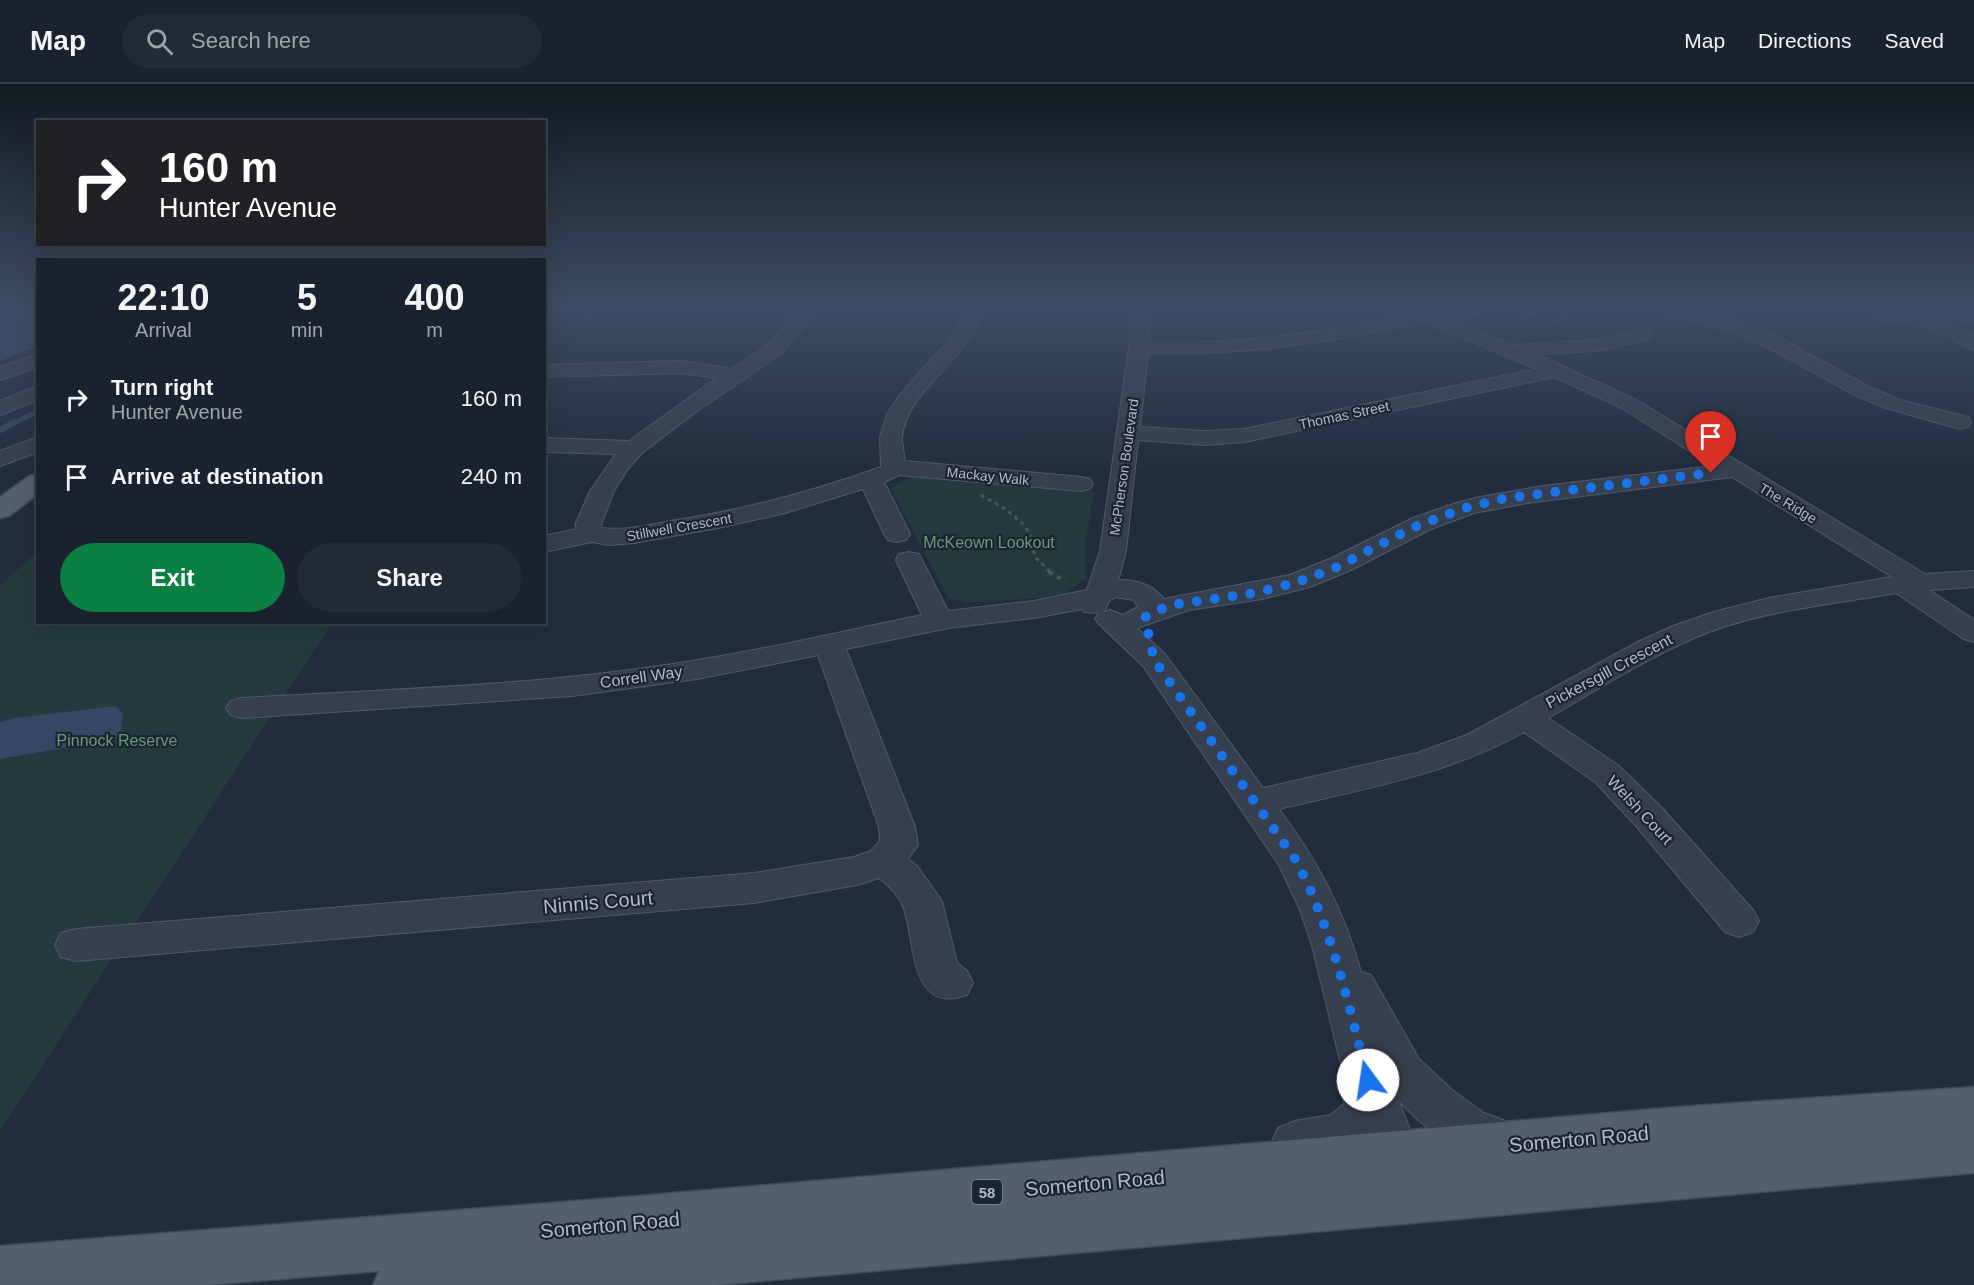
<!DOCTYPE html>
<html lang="en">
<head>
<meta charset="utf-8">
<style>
  :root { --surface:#19222e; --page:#222a36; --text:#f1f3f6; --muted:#9fa4aa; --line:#373f4a; --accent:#0b8043 }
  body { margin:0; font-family:Helvetica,sans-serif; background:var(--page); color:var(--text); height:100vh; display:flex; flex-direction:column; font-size:22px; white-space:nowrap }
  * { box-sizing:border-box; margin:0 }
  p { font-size:20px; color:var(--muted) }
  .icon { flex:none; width:33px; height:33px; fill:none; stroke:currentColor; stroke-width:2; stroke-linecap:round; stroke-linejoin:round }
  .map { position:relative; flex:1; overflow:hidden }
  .sheet { position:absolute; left:36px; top:174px; width:510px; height:366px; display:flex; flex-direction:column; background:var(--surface); border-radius:0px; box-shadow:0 6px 24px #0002,0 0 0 2px var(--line) }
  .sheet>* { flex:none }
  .hud { position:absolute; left:36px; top:36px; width:510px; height:126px; border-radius:0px; box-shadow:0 6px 24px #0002,0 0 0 2px var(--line); background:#202124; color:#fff; overflow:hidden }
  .pin { position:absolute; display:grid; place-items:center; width:51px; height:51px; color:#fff; margin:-62px -26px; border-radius:50% 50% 50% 0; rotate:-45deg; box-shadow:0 0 6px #0007 }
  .pin .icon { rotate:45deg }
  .me { position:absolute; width:66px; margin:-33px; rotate:346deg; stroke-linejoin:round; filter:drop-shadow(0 0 4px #0008) }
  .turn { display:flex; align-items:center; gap:21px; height:126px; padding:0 24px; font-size:27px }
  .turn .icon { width:78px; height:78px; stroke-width:2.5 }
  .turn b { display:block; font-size:42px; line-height:51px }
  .eta { display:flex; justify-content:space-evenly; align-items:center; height:102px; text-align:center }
  .eta b { font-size:36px; font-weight:800; line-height:42px }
  .button { display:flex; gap:12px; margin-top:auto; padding:12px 24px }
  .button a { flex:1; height:69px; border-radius:36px; background:var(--accent); color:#fff; font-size:24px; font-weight:800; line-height:69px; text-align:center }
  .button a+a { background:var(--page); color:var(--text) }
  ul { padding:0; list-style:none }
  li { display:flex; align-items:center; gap:18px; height:78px; padding:0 24px }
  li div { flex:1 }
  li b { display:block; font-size:22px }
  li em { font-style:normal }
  header { display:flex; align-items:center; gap:36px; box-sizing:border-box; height:84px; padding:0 30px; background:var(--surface); border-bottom:2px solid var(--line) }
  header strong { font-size:28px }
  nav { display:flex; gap:33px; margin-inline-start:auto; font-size:21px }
  .search { width:420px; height:54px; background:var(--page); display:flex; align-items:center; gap:15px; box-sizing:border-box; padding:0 21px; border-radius:33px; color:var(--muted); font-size:22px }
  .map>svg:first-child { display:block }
  .green { fill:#233b3f }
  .water { fill:#344866 }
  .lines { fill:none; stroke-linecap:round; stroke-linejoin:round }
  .stream-far1 { stroke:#344866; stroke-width:4.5 }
  .stream { stroke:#344866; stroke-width:6 }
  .minor-casing { stroke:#515a69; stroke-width:2 }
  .major-casing { stroke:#3f4857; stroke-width:3 }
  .path-far2 { stroke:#41585c; stroke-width:2; stroke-dasharray:3 3; stroke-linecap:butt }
  .path-far1 { stroke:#41585c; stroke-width:3; stroke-dasharray:4 4; stroke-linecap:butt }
  .path { stroke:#41585c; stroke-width:4; stroke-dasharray:4.5 4.5; stroke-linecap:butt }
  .minor { fill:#363f4e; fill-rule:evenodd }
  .major { fill:#535e6e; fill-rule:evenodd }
  .route { stroke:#1a73e8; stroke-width:10; stroke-dasharray:0 18 }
  .labels { text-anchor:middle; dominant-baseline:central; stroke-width:4.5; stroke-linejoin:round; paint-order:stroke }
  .far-street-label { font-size:14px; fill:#b1bac9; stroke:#1b2433 }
  .shield { fill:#1b2433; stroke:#848d9c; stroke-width:1.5 }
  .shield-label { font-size:15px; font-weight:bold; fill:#b1bac9 }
  .park-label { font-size:16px; fill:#669c73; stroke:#1b2433 }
  .street-label { font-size:16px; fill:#b1bac9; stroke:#1b2433 }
  .near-street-label { font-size:20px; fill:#b1bac9; stroke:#1b2433 }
</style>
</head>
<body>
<header>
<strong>Map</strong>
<div class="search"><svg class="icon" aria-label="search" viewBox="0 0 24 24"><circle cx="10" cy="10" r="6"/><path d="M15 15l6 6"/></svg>Search here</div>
<nav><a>Map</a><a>Directions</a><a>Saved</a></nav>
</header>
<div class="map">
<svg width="1974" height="1201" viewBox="0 0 1974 1201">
  <rect width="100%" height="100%" fill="#212d3e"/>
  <path class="green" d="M911,391L1094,408L1086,456V494L1064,510L1042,514L966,519L948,514L891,405Z
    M37,468L38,538L332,539L0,1046V501Z"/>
  <path class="water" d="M0,220H38L37,262L0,277Z
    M115,622L123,629L120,654L0,675V638L15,634Z"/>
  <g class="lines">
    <path class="stream-far1" d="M12,340L38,327"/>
    <path class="stream" d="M0,346L15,338"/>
    <g class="minor-casing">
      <path id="minor" d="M544,220H732L729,224L698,225L691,223L664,227L544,229Z
        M793,220H811L807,239L782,269L697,327L642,369L627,386L614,407L601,441L602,444C626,447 648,441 671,437C743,426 812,408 881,383L880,353L887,330L902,308L955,250L965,220H983C974,277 906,302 902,354C902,362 904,369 905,377L1081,393L1090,395L1093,400L1090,405L1081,407L899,391L884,398L910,450L906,456L897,458L888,456L884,450L863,405L785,429L718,444L634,459L609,461L592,458L544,468V452L577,445L575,441L590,407L616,370L544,368V354L629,357L717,294L682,289L544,293V281L682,277L732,285C760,266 785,255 793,220Z
        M1132,220H1150L1149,258C1236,261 1322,249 1407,231L1391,224L1388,220H1412L1437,230L1473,220H1501L1498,224L1453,237L1513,261L1597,256L1644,245L1651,247L1653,251L1651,255L1597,267L1536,270L1636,316L1925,490L1974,487V503L1929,506L1974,536V558L1964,555L1896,509C1828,521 1755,527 1692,555C1642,577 1595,607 1548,634L1619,682L1663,725L1753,826L1759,837L1753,848L1739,853L1725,848L1637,743L1595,698L1524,648C1448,691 1363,705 1279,725C1317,776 1344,826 1361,888L1371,891L1419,975L1452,1006L1484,1029L1519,1042L1526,1058L1519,1074L1502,1081L1452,1062L1418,1036L1399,1017L1426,1088L1418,1105L1401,1112L1384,1105L1367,1061C1349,1073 1318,1084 1296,1083C1290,1082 1284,1078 1278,1076L1271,1060L1278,1044L1295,1037L1331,1031L1344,1020L1345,997L1312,861L1300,826L1279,781L1143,582L1100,541L1095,535L1099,529L1084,528L1082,525L1034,534L948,544L846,565L915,743L918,761L908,775L917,782L942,817L957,879L967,887L973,899L967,911C908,932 916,855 903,822C899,811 888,801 879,794L857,801L754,819L76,877L61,873L55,861L61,849L76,845L754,789L854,773L871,767L880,757L879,743L818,571L697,595L572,612L242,634L231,631L226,624L231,617L242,614C381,606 521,602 659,582C747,570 834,549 922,531L896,476L899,470L909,468L919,470L922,476L948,527L1034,517L1087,506L1100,467L1129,263ZM1424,238L1537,285L1244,345L1205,347L1140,343L1148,269C1242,272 1333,258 1424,238ZM1555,293L1622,324L1713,382L1543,402L1480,413L1456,419L1413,434L1332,474L1290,491L1164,515C1154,501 1135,495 1118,496L1126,467L1138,356L1205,361L1244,358ZM1732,393L1892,493L1769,514L1717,527L1673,542L1638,558L1467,651L1417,669L1263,704L1165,570L1137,544L1189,526L1262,515L1310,503L1351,486L1431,445L1474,429L1527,419ZM1115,513L1134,516L1138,523L1123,531L1110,526L1104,528L1109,517Z
        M1528,220H1555C1549,228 1532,231 1523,229L1520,225Z
        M1651,220H1678L1748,241L1783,256L1869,303L1900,316L1968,333L1971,338L1968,343L1960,345L1886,324L1855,311L1769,264L1734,249L1654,224Z
        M1974,227V237L1945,238L1974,253V266L1923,241L1878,237L1875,233L1878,229L1884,228L1927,231L1939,228Z
        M38,270V283L0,296V283Z
        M38,302V316L0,331V317Z
        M38,353V368L0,382V367Z"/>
    </g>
    <g class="major-casing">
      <path id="major" d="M38,390V410L9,432L0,434V413L29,392Z
        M1974,1003V1089L717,1201H373L379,1187L207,1201H0V1162L639,1112L1678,1023Z"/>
    </g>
    <path class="path-far2" d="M1552,237L1572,233"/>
    <path class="path-far1" d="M981,411L1007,426L1025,442L1030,451L1035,473L1051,489"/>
    <path class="path" d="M1049,488L1065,497"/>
    <use href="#minor" class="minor"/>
    <use href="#major" class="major"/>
  </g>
  <linearGradient id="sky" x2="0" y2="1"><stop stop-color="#121922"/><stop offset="0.57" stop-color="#3d4c63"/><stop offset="1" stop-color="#3d4c63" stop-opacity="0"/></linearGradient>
  <rect width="1974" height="388" fill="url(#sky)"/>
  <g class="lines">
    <path class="route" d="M1368,996C1348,919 1333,846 1295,775L1154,576L1145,533L1170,521L1255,509L1298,498L1335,484L1414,443L1465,424L1502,415L1546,409L1711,389"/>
  </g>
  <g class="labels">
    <g class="far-street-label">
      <text transform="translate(1344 331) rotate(-12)">Thomas Street</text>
      <text transform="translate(1124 383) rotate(-82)">McPherson Boulevard</text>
      <text transform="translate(988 392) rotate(6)">Mackay Walk</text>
      <text transform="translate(1788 419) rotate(31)">The Ridge</text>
      <text transform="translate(679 443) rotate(-10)">Stillwell Crescent</text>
    </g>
    <rect class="shield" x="972" y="1096" width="30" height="24" rx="4.5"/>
    <g class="shield-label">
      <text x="987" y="1108">58</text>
    </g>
    <g class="park-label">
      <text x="989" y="458">McKeown Lookout</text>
      <text x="117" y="656">Pinnock Reserve</text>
    </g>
    <g class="street-label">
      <text transform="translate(1609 587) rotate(-28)">Pickersgill Crescent</text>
      <text transform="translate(641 593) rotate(-8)">Correll Way</text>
      <text transform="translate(1640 726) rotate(47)">Welsh Court</text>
    </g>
    <g class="near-street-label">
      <text transform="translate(598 818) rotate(-5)">Ninnis Court</text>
      <text transform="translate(1579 1055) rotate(-5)">Somerton Road</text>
      <text transform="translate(1095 1099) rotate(-5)">Somerton Road</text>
      <text transform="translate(610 1141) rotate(-5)">Somerton Road</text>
    </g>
  </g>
</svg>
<div class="pin" style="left:1711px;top:389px;background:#d93025"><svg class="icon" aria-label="arrive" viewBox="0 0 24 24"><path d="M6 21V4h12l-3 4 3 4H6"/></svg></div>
<svg class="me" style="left:1368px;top:996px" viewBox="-20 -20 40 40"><circle r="19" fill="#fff"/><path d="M0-13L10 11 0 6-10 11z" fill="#1a73e8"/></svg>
<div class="hud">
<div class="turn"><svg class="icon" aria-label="right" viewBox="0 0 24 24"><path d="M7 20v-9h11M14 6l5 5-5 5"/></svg><div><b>160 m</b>Hunter Avenue</div></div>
</div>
<section class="sheet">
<div class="eta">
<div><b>22:10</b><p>Arrival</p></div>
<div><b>5</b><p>min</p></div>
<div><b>400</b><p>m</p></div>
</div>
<ul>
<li><svg class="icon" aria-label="right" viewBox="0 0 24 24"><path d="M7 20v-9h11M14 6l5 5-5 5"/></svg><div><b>Turn right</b><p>Hunter Avenue</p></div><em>160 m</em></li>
<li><svg class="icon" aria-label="arrive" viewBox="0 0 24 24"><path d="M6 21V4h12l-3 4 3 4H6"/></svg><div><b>Arrive at destination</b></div><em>240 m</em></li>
</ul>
<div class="button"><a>Exit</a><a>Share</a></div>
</section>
</div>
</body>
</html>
